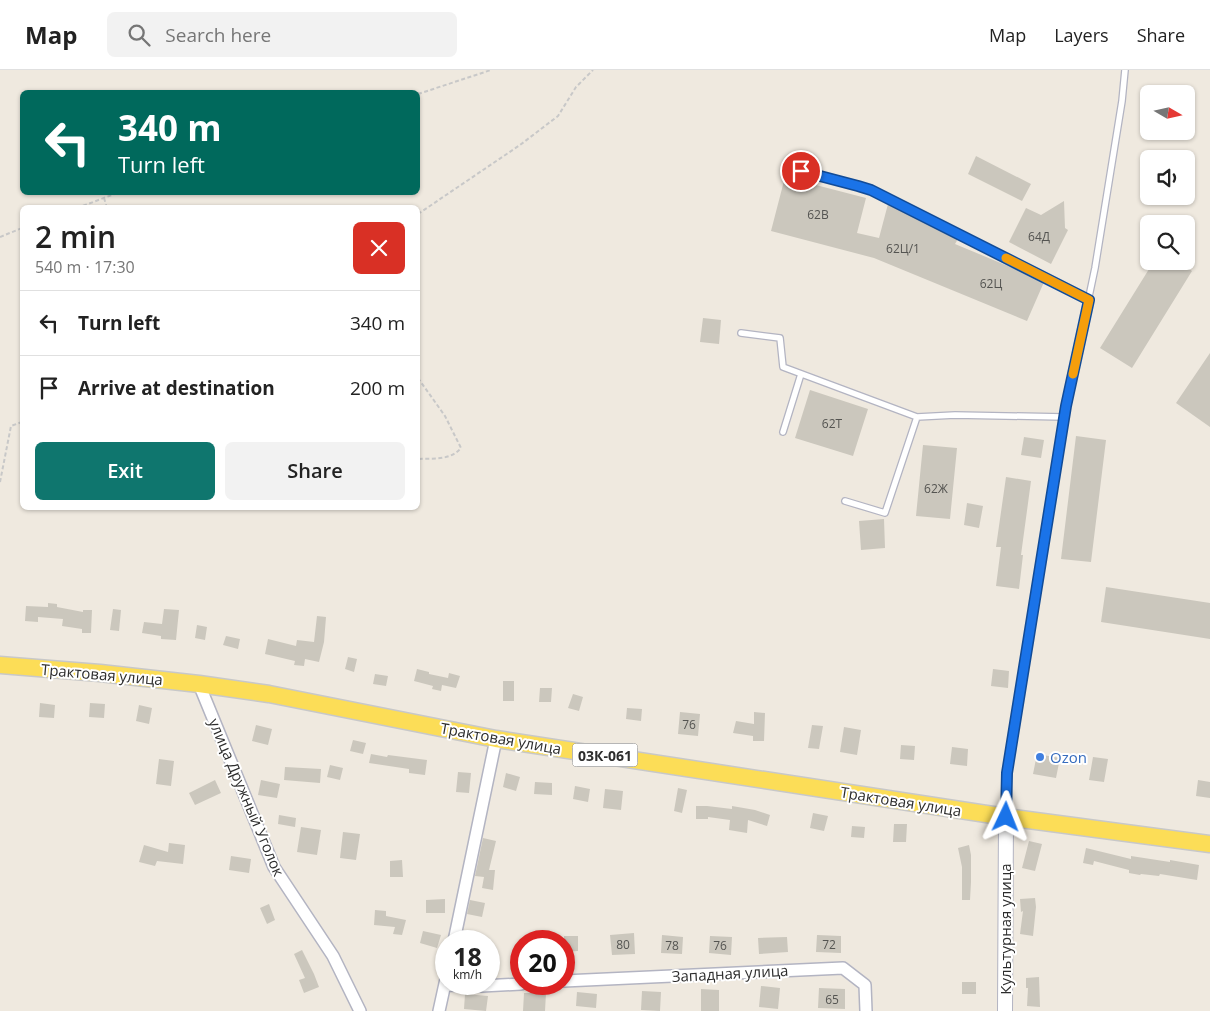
<!DOCTYPE html>
<html lang="en">
<head>
<meta charset="utf-8">
<style>
  :root { --surface:#fff; --page:#f2f2f2; --text:#222; --muted:#767676; --line:#e0e0e0; --accent:#0f766e }
  body { margin:0; font-family:"Open Sans",sans-serif; background:var(--page); color:var(--text); height:100vh; display:flex; flex-direction:column; font-size:19px; white-space:nowrap }
  * { box-sizing:border-box; margin:0 }
  p { font-size:16px; color:var(--muted) }
  .icon { flex:none; width:28px; height:28px; fill:none; stroke:currentColor; stroke-width:2; stroke-linecap:round; stroke-linejoin:round }
  .map { position:relative; flex:1; overflow:hidden }
  .side { position:absolute; left:20px; top:135px; width:400px; height:305px; display:flex; flex-direction:column; background:var(--surface); border-radius:8px; box-shadow:0 1px 4px #0004 }
  .side>* { flex:none }
  .banner { position:absolute; left:20px; top:20px; width:400px; height:105px; border-radius:8px; box-shadow:0 1px 4px #0004; background:#00695c; color:#fff; overflow:hidden }
  .needle { width:32px; rotate:99deg }
  .fabs { position:absolute; left:1140px; top:15px; display:grid; gap:10px }
  .fabs a { display:grid; place-items:center; width:55px; height:55px; border-radius:8px; background:var(--surface); box-shadow:0 1px 4px #0004; font-size:25px }
  .speed { position:absolute; left:435px; top:860px; display:flex; gap:10px; font-size:25px; font-weight:700; text-align:center }
  .speed>* { display:grid; place-content:center; width:65px; height:65px; border-radius:50%; background:var(--surface); box-shadow:0 1px 4px #0004; line-height:1 }
  .speed small { font-size:12px; font-weight:400 }
  .speed .limit { border:8px solid #d22; background:#fff; color:#111 }
  .pin { position:absolute; display:grid; place-items:center; width:42px; height:42px; color:#fff; margin:-21px; border:2px solid #fff; border-radius:50%; box-shadow:0 1px 5px #0007 }
  .me { position:absolute; width:55px; margin:-28px; rotate:2deg; stroke-linejoin:round; filter:drop-shadow(0 0 4px #0008) }
  .turn { display:flex; align-items:center; gap:18px; height:105px; padding:0 15px; font-size:22px }
  .turn .icon { width:65px; height:65px; stroke-width:2.5 }
  .turn b { display:block; font-size:35px; line-height:42px }
  .round { display:grid; place-items:center; flex:none; width:52px; height:52px; border-radius:8px; background:var(--page) }
  .overview { display:flex; align-items:center; justify-content:space-between; height:85px; padding:0 15px }
  h1 { font-size:30px; font-weight:600; line-height:38px }
  .cta { display:flex; gap:10px; margin-top:auto; padding:10px 15px }
  .cta a { flex:1; height:58px; border-radius:8px; background:var(--accent); color:#fff; font-size:20px; font-weight:600; line-height:58px; text-align:center }
  .cta a+a { background:var(--page); color:var(--text) }
  ul { padding:0; list-style:none }
  li { display:flex; align-items:center; gap:15px; height:65px; padding:0 15px; border-top:1px solid var(--line) }
  li div { flex:1 }
  li b { display:block; font-size:19px }
  li em { font-style:normal }
  header { display:flex; align-items:center; gap:30px; box-sizing:border-box; height:70px; padding:0 25px; background:var(--surface); border-bottom:1px solid var(--line) }
  header strong { font-size:24px }
  nav { display:flex; gap:28px; margin-inline-start:auto; font-size:18px }
  .search { width:350px; height:45px; background:var(--page); display:flex; align-items:center; gap:12px; box-sizing:border-box; padding:0 18px; border-radius:8px; color:var(--muted); font-size:19px }
  .map>svg:first-child { display:block }
  .building { fill:#cbc7bd }
  .lines { fill:none; stroke-linecap:round; stroke-linejoin:round }
  .service-casing { stroke:#b3b4c2; stroke-width:8 }
  .minor-casing { stroke:#b3b4c2; stroke-width:14 }
  .tertiary-casing { stroke:#b3b4c2; stroke-width:16 }
  .primary-casing { stroke:#c8c8c8; stroke-width:19 }
  .path { stroke:#c8c8c8; stroke-width:2; stroke-dasharray:4 2.5; stroke-linecap:butt }
  .service { stroke:#fff; stroke-width:5.5 }
  .minor { stroke:#fff; stroke-width:11 }
  .tertiary { stroke:#fff; stroke-width:14 }
  .primary { stroke:#fcdd57; stroke-width:16 }
  .route-casing { stroke:#114b97; stroke-width:12 }
  .route { stroke:#1a73e8; stroke-width:9 }
  .slow { stroke:#f59e0b; stroke-width:9 }
  .shop-dot { fill:#3f7fe0; stroke:#fff; stroke-width:2 }
  .labels { text-anchor:middle; dominant-baseline:central; stroke-width:4; stroke-linejoin:round; paint-order:stroke }
  .number-label { font-size:12px; fill:#545451 }
  .shield { fill:#fff; stroke:#6c6c6c; stroke-width:1 }
  .shield-label { font-size:14px; font-weight:bold; fill:#2d2d2d }
  .street-label { font-size:15px; fill:#2d2d2d; stroke:#fff }
  .shop-label { font-size:15px; fill:#366cbe; stroke:#fff; text-anchor:start }
</style>
</head>
<body>
<header>
<strong>Map</strong>
<div class="search"><svg class="icon" aria-label="search" viewBox="0 0 24 24"><circle cx="10" cy="10" r="6"/><path d="M15 15l6 6"/></svg>Search here</div>
<nav><a>Map</a><a>Layers</a><a>Share</a></nav>
</header>
<div class="map">
<svg width="1210" height="941" viewBox="0 0 1210 941">
  <rect width="100%" height="100%" fill="#efe9df"/>
  <path class="building" d="M976,86L1031,114L1022,131L968,104Z
    M785,107L866,128L857,163L879,168L888,134L958,169L955,174L1027,204L1044,212L1027,251L874,188L771,161Z
    M1064,131L1065,158L1068,160L1051,194L1009,172L1026,138L1041,145Z
    M1154,191H1178L1192,201L1132,298L1100,278Z
    M703,248L721,250L719,274L700,272Z
    M1210,283V357L1176,333Z
    M810,320L868,339L853,386L795,368Z
    M1076,366L1106,370L1091,492L1061,489Z
    M1024,367L1044,370L1041,388L1021,385Z
    M923,375L957,378L950,449L916,446Z
    M1006,407L1031,411L1021,485H1023L1019,519L996,516L1001,477H996Z
    M967,433L983,436L979,458L964,455Z
    M884,449L885,478L861,480L859,451Z
    M1106,517L1210,533V569L1101,552Z
    M48,533L57,534V537L83,542V540H92L91,563H82V559L62,556L63,549L38,547V552L25,551L26,536L48,537Z
    M113,539L121,540L119,561L110,560Z
    M164,539L179,540L176,570L161,569V566L142,563L144,552L162,554Z
    M317,546L326,547L324,572L319,592L305,589L304,596L294,595L295,591L265,584L268,569L296,576L297,570L314,572Z
    M197,555L207,557L205,570L195,568Z
    M226,566L240,569L238,579L223,575Z
    M348,587L357,589L354,602L345,599Z
    M417,599L429,602V604L448,608L449,603L460,606L456,618L442,615L441,621L432,619L433,616L414,611Z
    M993,599L1009,601L1008,618L991,616Z
    M375,604L388,606L386,616L373,614Z
    M503,611H514V631H503Z
    M540,618H552L551,632H539Z
    M573,624L583,627L579,641L568,638Z
    M40,633L55,635L54,648L39,647Z
    M90,633L105,634L104,648L89,647Z
    M139,635L152,638L149,654L136,651Z
    M627,638L642,639L641,651L626,649Z
    M680,642L700,644L698,666L678,664Z
    M754,642L765,643L764,671H753V666L733,663L736,651L754,654Z
    M256,655L272,659L268,675L252,671Z
    M812,655L823,656L819,679L808,678Z
    M844,657L861,660L857,685L840,682Z
    M353,670L366,673L363,684L350,681Z
    M901,675L915,676L914,690L900,689Z
    M952,677L968,679L967,696L950,694Z
    M371,684L387,687L388,685L427,690L425,705L409,703V699L369,693Z
    M1037,684L1060,688L1056,708L1033,704Z
    M1093,687L1108,689L1104,712L1089,710Z
    M159,689L174,691L171,716L156,714Z
    M330,695L343,698L340,710L327,707Z
    M285,697L321,699L320,713L284,710Z
    M458,702L471,703L469,723L456,722Z
    M506,703L520,707L516,721L503,717Z
    M215,710L221,723L195,735L189,723Z
    M261,710L280,714L277,728L258,725Z
    M1198,710L1210,712V728L1196,726Z
    M535,712L552,713V725L534,724Z
    M575,716L590,719L588,732L573,729Z
    M678,718L687,720L682,743L674,741Z
    M605,719L623,721L621,740L603,738Z
    M696,736H707L732,739V736L755,740L770,745L767,756L748,750L747,763L729,760L730,750L708,747V749H696Z
    M813,743L828,746L824,761L810,758Z
    M279,745L296,748L295,757L278,754Z
    M894,754H907L906,772H893Z
    M852,756L865,757L864,768L851,767Z
    M301,757L321,760L317,785L297,782Z
    M343,762L360,764L356,790L340,788Z
    M483,768L496,771L489,800H495L493,820L482,818L484,807L475,806Z
    M1029,771L1042,774L1035,801L1022,798Z
    M169,773L185,775L183,794L157,791L155,796L139,792L144,775L168,782Z
    M969,775L971,785V812L970,830H962V797L958,778Z
    M1086,778L1131,789V786L1170,792V790L1199,795L1197,810L1160,804L1159,806L1141,804L1140,805L1129,803V800L1094,791L1093,795L1083,793Z
    M231,786L251,789L249,803L229,800Z
    M402,790L403,807H390V791Z
    M1035,828L1036,837L1033,866L1020,864L1023,841L1021,842L1020,829Z
    M445,829V843H426V830Z
    M470,830L485,833L482,847L467,844Z
    M269,834L275,850L267,854L260,838Z
    M375,840L386,841V846L406,850L402,865L393,864L395,857L374,855Z
    M423,861L441,865L437,878L420,873Z
    M634,863L635,884L612,885L610,865Z
    M662,865L683,867L682,884L661,883Z
    M817,865L841,866V883L816,882Z
    M564,866H578V881L564,882Z
    M710,866L732,867L731,885L709,883Z
    M787,867L788,882L759,884L758,868Z
    M302,880L314,904L319,917L304,923L299,910L305,908L294,884Z
    M1039,907L1040,937L1027,936L1028,918H1026V908Z
    M962,912H976V924H962Z
    M761,916L780,918L778,939L759,937Z
    M819,918L845,919V939L818,938Z
    M701,919L719,920V941H701Z
    M642,921L661,922L660,941L641,940Z
    M577,922L597,924L596,938L576,936Z
    M524,923H546L545,941H523Z
    M465,924L488,926L486,941L464,939Z"/>
  <g class="lines">
    <g class="service-casing">
      <path id="service" d="M785,97L859,116L871,120L1089,230
        M741,263L780,268L783,297L917,347L955,345L1064,347
        M783,362L801,304
        M845,431L885,443L917,347
        M1006,745L1007,703L1066,336L1095,198L1122,31L1125,0"/>
    </g>
    <g class="minor-casing">
      <path id="minor" d="M199,614L274,797L333,886L360,941
        M454,871L496,669
        M564,911L843,898L865,915L866,941
        M445,915L482,916L521,914
        M439,941L446,909"/>
    </g>
    <g class="tertiary-casing">
      <path id="tertiary" d="M1005,941L1006,747"/>
    </g>
    <g class="primary-casing">
      <path id="primary" d="M0,595L100,603L199,614L269,624L496,669L1006,747L1210,774"/>
    </g>
    <path class="path" d="M418,24L491,0
      M104,128L107,138
      M77,138L120,122
      M418,144L520,75L558,46L576,17L593,0
      M0,167L22,158
      M418,308L445,346L461,378C450,391 433,388 418,389
      M0,412L11,356L22,352"/>
    <use href="#service" class="service"/>
    <use href="#minor" class="minor"/>
    <use href="#tertiary" class="tertiary"/>
    <use href="#primary" class="primary"/>
  </g>
  <g class="lines">
    <g class="route-casing">
      <path id="route" d="M801,101L858,116L871,120L1089,230L1066,336L1007,703L1006,747"/>
    </g>
    <use href="#route" class="route"/>
    <path class="slow" d="M1006,188L1089,230L1073,304"/>
  </g>
  <circle class="shop-dot" cx="1040" cy="687" r="5"/>
  <g class="labels">
    <g class="number-label">
      <text x="818" y="144">62В</text>
      <text x="1039" y="166">64Д</text>
      <text x="903" y="178">62Ц/1</text>
      <text x="991" y="213">62Ц</text>
      <text x="832" y="353">62Т</text>
      <text x="936" y="418">62Ж</text>
      <text x="689" y="654">76</text>
      <text x="623" y="874">80</text>
      <text x="829" y="874">72</text>
      <text x="672" y="875">78</text>
      <text x="720" y="875">76</text>
      <text x="832" y="929">65</text>
    </g>
    <rect class="shield" x="572.5" y="673.5" width="65" height="23" rx="4"/>
    <g class="shield-label">
      <text x="605" y="685">03К-061</text>
    </g>
    <g class="street-label">
      <text transform="translate(102 604) rotate(5)">Трактовая улица</text>
      <text transform="translate(501 668) rotate(10)">Трактовая улица</text>
      <text transform="translate(247 727) rotate(67)">улица Дружный Уголок</text>
      <text transform="translate(901 731) rotate(9)">Трактовая улица</text>
      <text transform="translate(1005 859) rotate(-90)">Культурная улица</text>
      <text transform="translate(730 903) rotate(-3)">Западная улица</text>
    </g>
    <g class="shop-label">
      <text x="1050" y="687">Ozon</text>
    </g>
  </g>
</svg>
<div class="fabs">
<a><svg class="needle" viewBox="-14 -14 28 28"><path d="M0-13l5 13h-10z" fill="#e53935"/><path d="M0 13l5-13h-10z" fill="#767676"/></svg></a>
<a><svg class="icon" aria-label="sound" viewBox="0 0 24 24"><path d="M4 9h4l5-4v14l-5-4H4zM17 9q2 3 0 6"/></svg></a>
<a><svg class="icon" aria-label="search" viewBox="0 0 24 24"><circle cx="10" cy="10" r="6"/><path d="M15 15l6 6"/></svg></a>
</div>
<div class="speed"><div>18<small>km/h</small></div><div class="limit">20</div></div>
<div class="pin" style="left:801px;top:101px;background:#d93025"><svg class="icon" aria-label="arrive" viewBox="0 0 24 24"><path d="M6 21V4h12l-3 4 3 4H6"/></svg></div>
<svg class="me" style="left:1006px;top:747px" viewBox="-20 -20 40 40"><path d="M0-17L14 15 0 8-14 15z" fill="#1a73e8" stroke="#fff" stroke-width="4"/></svg>
<div class="banner">
<div class="turn"><svg class="icon" aria-label="left" viewBox="0 0 24 24"><path d="M17 20v-9H6M10 6l-5 5 5 5"/></svg><div><b>340 m</b>Turn left</div></div>
</div>
<section class="side">
<div class="overview"><div><h1>2 min</h1><p>540 m · 17:30</p></div><a class="round" style="background:#d93025;color:#fff"><svg class="icon" aria-label="close" viewBox="0 0 24 24"><path d="M6 6l12 12M18 6L6 18"/></svg></a></div>
<ul>
<li><svg class="icon" aria-label="left" viewBox="0 0 24 24"><path d="M17 20v-9H6M10 6l-5 5 5 5"/></svg><div><b>Turn left</b></div><em>340 m</em></li>
<li><svg class="icon" aria-label="arrive" viewBox="0 0 24 24"><path d="M6 21V4h12l-3 4 3 4H6"/></svg><div><b>Arrive at destination</b></div><em>200 m</em></li>
</ul>
<div class="cta"><a>Exit</a><a>Share</a></div>
</section>
</div>
</body>
</html>
